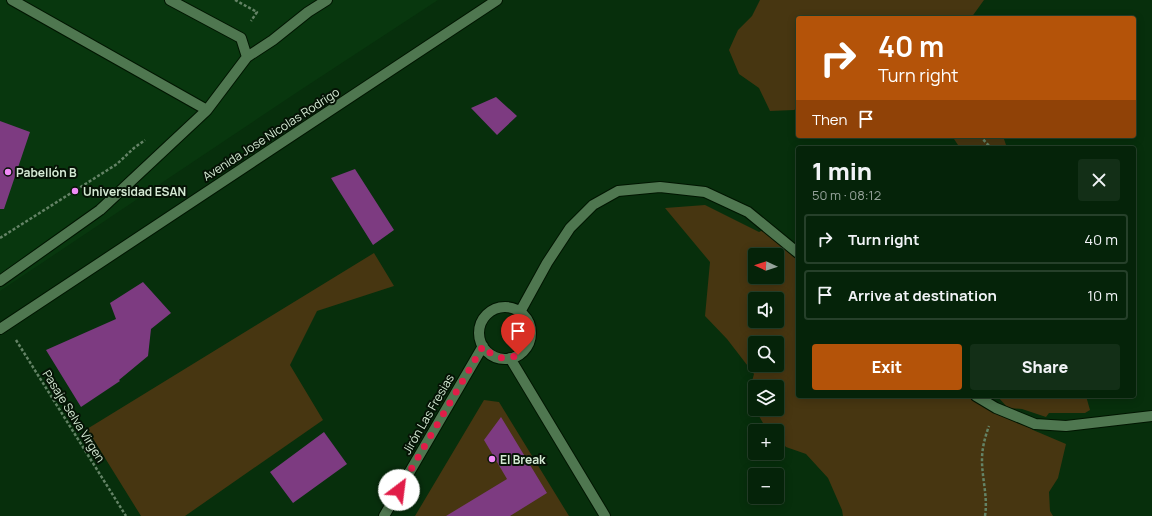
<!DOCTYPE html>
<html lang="en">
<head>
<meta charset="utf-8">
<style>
  :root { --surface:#052309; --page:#132f17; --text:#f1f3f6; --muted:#97a49c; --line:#26402a; --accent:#b45309 }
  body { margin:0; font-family:Manrope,sans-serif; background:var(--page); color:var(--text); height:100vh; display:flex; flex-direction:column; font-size:15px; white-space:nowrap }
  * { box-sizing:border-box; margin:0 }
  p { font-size:13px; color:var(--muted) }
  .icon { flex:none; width:22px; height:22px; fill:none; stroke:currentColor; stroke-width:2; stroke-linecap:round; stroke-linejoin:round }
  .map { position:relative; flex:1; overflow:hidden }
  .details { position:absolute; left:796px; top:146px; width:340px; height:252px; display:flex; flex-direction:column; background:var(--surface); border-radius:4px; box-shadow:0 2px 10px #0003,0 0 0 1px var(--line) }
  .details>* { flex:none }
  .top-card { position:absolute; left:796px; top:16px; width:340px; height:122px; border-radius:4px; box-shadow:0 2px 10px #0003,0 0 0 1px var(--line); background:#b45309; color:#fff; overflow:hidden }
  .needle { width:26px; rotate:273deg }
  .controls { position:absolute; left:748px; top:248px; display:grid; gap:8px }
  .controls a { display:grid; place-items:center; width:36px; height:36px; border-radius:4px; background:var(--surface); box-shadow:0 2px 10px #0003,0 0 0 1px var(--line); font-size:20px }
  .pin { position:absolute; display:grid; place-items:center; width:34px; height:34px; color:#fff; margin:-41px -17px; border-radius:50% 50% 50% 0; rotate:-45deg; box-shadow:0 0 4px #0007 }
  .pin .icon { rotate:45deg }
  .me { position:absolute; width:44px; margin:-22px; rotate:30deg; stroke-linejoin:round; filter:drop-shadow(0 0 3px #0008) }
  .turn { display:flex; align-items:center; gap:14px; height:84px; padding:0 16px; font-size:18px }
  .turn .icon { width:52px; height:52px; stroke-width:2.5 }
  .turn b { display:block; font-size:28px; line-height:34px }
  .then { display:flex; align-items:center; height:38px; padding:0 16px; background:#0003; gap:8px; font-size:15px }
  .round { display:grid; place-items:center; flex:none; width:42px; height:42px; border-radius:4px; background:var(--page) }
  .head { display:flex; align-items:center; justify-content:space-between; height:68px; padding:0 16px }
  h1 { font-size:24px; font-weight:800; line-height:30px }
  .cta { display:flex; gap:8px; margin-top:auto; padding:8px 16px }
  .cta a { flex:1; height:46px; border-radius:4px; background:var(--accent); color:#fff; font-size:16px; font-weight:800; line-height:46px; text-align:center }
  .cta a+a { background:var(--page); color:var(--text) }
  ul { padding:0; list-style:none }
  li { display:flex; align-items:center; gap:12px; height:50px; margin:0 8px 6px; padding:0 8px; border:2px solid var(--line); border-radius:4px }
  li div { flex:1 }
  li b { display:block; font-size:15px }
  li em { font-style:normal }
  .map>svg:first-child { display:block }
  .built { fill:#08370e }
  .green { fill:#473611; fill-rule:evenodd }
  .building { fill:#7d3b81 }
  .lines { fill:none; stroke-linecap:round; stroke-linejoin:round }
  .service-casing { stroke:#001500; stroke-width:12 }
  .minor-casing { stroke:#001500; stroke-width:12 }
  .path { stroke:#648366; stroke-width:2.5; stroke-dasharray:3 2; stroke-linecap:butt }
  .service { stroke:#4f7750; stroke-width:10 }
  .minor { stroke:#4f7750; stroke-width:10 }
  .route { stroke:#e11d48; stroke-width:7; stroke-dasharray:0 12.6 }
  .poi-dot { fill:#f08bf6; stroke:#051305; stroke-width:1.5 }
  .labels { text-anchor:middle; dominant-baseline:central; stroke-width:4; stroke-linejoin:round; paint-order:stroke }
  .street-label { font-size:12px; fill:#d5ead4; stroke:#051305 }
  .poi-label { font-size:12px; font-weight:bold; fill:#d5ead4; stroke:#051305; text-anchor:start }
</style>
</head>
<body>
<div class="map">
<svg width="1152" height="516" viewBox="0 0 1152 516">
  <rect width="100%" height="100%" fill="#072f0c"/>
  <path class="built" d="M0,0H438L299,91L0,291Z"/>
  <path class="green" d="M760,0H984L971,18H798V108L794,110L770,111L759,88L739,74L729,50L738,30L752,16Z
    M952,136H1003L1007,148H960Z
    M705,205L759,232L767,228L798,253V396H976L1033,430L1066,444L1058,478L1049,492L1050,511L1053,516H843L842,510L828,478L806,454L786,447L777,437V431H771L763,423L755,409H777V387H755V408L748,396L754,374L727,339L705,316L710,262L665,208ZM755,255H777V277H755ZM755,299H777V321H755ZM755,343H777V365H755Z
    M374,253L394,286L317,311L290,365L323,420L185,516H141L87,429Z
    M997,396H1086L1090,410L1085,413H1049L1046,417L1022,409L1008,408Z
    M484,400L499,402L569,516H415Z"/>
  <path class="building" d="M496,97L517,116L497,135L471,108Z
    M0,121L30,132L4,209H0Z
    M355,169L394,230L373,245L331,178Z
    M143,282L171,313L151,329L148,356L119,380L120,381L81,407L46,350L116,319L110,303Z
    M501,417L547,493L510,516H446L507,479L484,440Z
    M324,432L347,464L293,503L270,472Z"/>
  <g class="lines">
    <g class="service-casing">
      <path id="service" d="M12,0L207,110
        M170,0L241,38L247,57
        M0,281L100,210L207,110L247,57L273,40L308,12L327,0"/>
    </g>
    <g class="minor-casing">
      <path id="minor" d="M479 333a26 26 0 1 1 52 0a26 26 0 1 1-52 0Z
        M520,312L547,263L570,228L593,205L618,191L660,187L705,192L748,212L798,253
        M0,329L497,0
        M510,358L605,516
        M976,396L996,408L1035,424L1066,426L1152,416
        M384,516L483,346"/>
    </g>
    <path class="path" d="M235,0L257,12L251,21
      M980,136L991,148
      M0,238L117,164L134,148L145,140
      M16,340L126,516
      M985,516C988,497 982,479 982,460C982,448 985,437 989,426"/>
    <use href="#service" class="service"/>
    <use href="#minor" class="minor"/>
  </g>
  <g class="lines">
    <path class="route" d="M399,490L483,346C493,358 504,361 518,355"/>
  </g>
  <g class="poi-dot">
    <circle cx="8" cy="172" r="4"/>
    <circle cx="75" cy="191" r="4"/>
    <circle cx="492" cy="459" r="4"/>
  </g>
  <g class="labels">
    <g class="street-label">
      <text transform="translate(271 134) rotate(-33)">Avenida Jose Nicolas Rodrigo</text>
      <text transform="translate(428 414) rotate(-60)">Jirón Las Fresias</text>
      <text transform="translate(74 416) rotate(58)">Pasaje Selva Virgen</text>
    </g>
    <g class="poi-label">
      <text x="16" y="172">Pabellón B</text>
      <text x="83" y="191">Universidad ESAN</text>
      <text x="500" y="459">El Break</text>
    </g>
  </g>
</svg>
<div class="controls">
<a><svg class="needle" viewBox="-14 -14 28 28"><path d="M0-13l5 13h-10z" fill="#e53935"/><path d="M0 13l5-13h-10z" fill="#97a49c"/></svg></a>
<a><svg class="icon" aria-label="sound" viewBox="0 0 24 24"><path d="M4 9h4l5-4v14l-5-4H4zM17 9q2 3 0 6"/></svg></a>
<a><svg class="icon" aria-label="search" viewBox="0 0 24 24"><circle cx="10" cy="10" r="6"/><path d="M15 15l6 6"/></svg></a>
<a><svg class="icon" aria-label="layers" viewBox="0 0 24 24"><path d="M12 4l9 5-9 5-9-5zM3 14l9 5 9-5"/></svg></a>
<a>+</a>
<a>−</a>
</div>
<div class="pin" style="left:518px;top:355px;background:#d93025"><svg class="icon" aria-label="arrive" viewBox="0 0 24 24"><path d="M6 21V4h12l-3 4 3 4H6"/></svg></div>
<svg class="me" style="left:399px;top:490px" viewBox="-20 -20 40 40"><circle r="19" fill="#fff"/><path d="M0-13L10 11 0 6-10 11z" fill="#e11d48"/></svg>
<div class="top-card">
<div class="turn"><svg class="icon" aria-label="right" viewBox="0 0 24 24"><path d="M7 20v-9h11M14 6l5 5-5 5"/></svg><div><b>40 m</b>Turn right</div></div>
<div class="then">Then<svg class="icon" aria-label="arrive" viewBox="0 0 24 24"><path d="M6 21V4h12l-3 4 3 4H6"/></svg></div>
</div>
<section class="details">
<div class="head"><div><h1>1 min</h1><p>50 m · 08:12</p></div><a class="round"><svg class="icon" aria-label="close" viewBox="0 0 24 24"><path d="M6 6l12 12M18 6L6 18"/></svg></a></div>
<ul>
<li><svg class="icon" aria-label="right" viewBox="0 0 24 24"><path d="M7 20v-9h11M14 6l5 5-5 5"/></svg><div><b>Turn right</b></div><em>40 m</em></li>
<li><svg class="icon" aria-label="arrive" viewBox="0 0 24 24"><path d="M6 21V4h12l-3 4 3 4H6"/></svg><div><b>Arrive at destination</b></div><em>10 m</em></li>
</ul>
<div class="cta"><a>Exit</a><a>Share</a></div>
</section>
</div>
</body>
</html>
